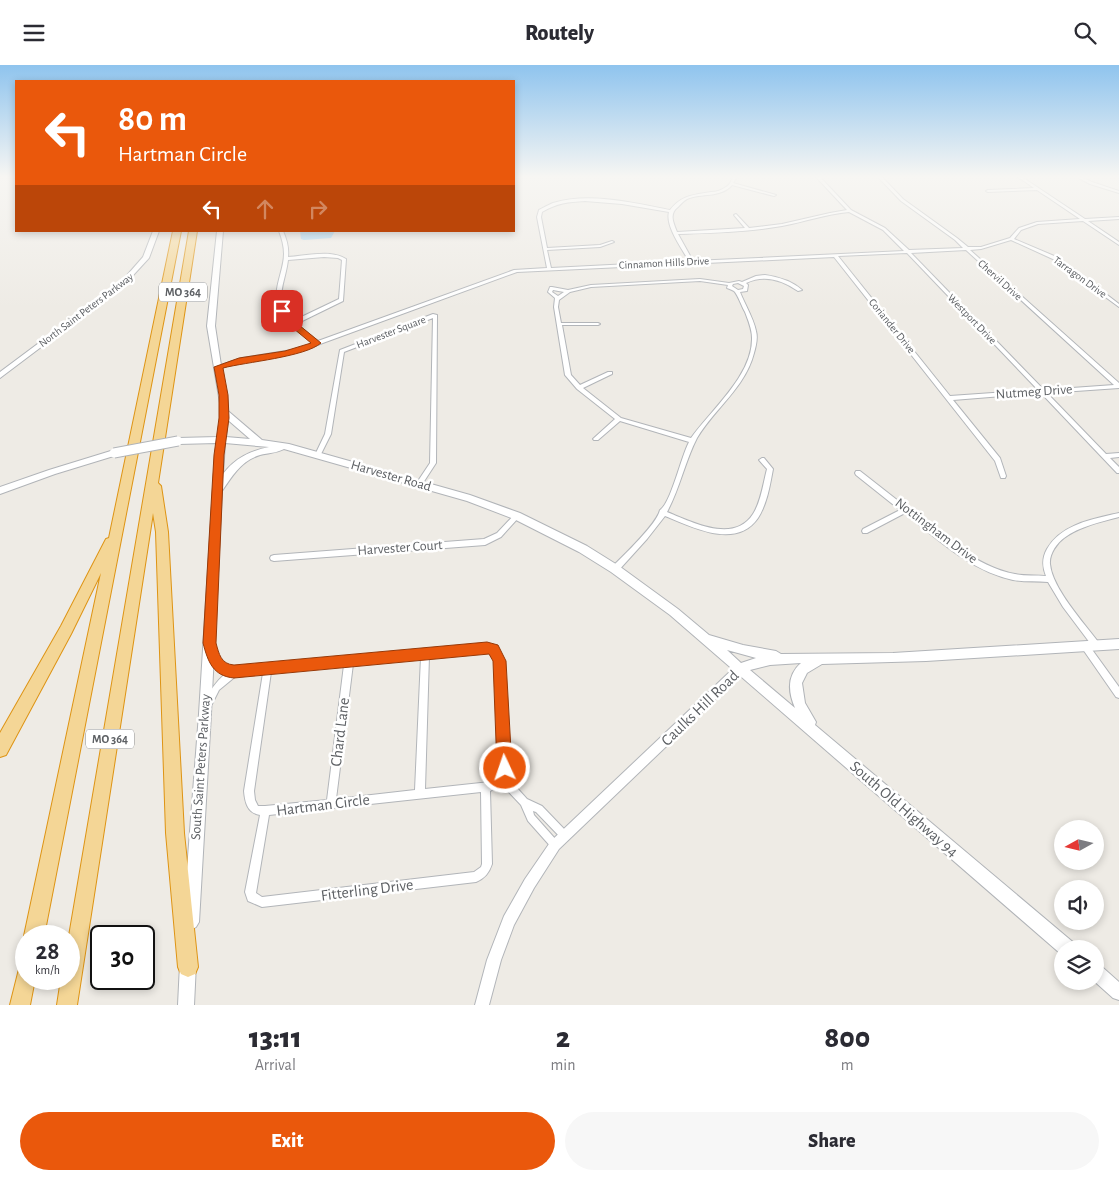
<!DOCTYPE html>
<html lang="en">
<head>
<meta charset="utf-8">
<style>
  :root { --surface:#fff; --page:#f7f7f7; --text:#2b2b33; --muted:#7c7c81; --accent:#ea580c }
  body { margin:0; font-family:"Alegreya Sans",sans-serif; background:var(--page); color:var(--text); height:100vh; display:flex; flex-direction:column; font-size:19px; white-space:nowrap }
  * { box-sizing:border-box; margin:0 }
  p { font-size:16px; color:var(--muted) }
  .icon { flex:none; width:28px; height:28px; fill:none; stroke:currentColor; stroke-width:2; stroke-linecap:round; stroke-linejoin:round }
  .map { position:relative; height:940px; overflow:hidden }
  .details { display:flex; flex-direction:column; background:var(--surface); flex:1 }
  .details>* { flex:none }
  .banner { position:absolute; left:15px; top:15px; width:500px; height:152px; border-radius:0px; box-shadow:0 2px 8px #0003; background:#ea580c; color:#fff; overflow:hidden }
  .needle { width:32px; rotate:262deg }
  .tools { position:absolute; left:1054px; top:755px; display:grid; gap:10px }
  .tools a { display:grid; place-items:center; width:50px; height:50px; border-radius:50%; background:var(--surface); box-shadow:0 2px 8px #0003; font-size:25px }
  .speed { position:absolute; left:15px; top:860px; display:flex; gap:10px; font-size:25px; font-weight:700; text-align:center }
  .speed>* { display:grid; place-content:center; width:65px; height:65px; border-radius:50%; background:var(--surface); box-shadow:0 2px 8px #0003; line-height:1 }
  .speed small { font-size:12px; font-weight:400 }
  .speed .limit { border:2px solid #111; border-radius:8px; background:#fff; color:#111 }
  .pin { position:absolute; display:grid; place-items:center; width:42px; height:42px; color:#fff; margin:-21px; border-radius:10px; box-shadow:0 2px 8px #0006 }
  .me { position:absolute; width:55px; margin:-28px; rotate:357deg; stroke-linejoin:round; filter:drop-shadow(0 0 4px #0008) }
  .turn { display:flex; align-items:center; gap:18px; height:105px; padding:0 20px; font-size:22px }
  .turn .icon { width:65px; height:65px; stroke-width:2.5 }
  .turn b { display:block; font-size:35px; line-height:42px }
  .lanes { display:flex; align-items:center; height:48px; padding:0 20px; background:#0003; justify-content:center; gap:25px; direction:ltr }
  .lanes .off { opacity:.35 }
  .eta { display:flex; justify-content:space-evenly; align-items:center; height:85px; text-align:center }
  .eta b { font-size:30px; font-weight:800; line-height:35px }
  .cta { display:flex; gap:10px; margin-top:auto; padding:10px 20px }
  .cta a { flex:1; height:58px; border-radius:30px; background:var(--accent); color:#fff; font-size:20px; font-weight:800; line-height:58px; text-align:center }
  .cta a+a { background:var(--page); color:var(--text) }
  header { display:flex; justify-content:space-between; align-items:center; height:65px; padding:0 20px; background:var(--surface); font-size:22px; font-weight:800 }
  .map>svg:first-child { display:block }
  .water { fill:#abdbf7 }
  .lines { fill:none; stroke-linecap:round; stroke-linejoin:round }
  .minor-casing { stroke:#b2b5b9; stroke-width:2 }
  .tertiary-casing { stroke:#b2b5b9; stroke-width:2 }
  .secondary-casing { stroke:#b1b4b8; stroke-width:2 }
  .motorway-casing { stroke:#de9414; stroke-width:2 }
  .minor { fill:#fff; fill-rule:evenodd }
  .tertiary { fill:#fff; fill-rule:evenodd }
  .secondary { fill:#fff; fill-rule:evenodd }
  .motorway { fill:#f4d696; fill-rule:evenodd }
  .secondary-bridge-casing { stroke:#b1b4b8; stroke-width:11; stroke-linecap:butt }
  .secondary-bridge { stroke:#fff; stroke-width:9 }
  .route { fill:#ea580c; stroke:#983908 }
  .labels { text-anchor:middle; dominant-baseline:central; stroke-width:5; stroke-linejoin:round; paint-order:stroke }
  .far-street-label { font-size:11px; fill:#5d6064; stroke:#fff }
  .shield { fill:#fff; stroke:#8e9092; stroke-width:1 }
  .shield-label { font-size:12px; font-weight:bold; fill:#5d6064 }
  .street-label { font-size:14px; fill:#5d6064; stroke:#fff }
  .near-street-label { font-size:16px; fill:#5d6064; stroke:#fff }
</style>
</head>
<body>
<header><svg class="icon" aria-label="menu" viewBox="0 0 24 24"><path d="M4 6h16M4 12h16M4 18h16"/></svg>Routely<svg class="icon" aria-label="search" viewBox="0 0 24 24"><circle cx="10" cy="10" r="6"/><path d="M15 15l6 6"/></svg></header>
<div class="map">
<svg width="1119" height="940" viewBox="0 0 1119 940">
  <rect width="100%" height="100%" fill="#eeebe5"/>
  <path class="water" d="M300,166H335L331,173L304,175L301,174Z"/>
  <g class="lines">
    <g class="minor-casing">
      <path id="minor" d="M733,112H737L733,118L776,130L774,131L732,120C721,133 701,128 687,134C683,136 681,139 678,142C669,149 673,157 677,167L745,163L734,150L736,149L749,163L782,159L830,148L847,145L816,112H820L851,145L885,163L909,185L963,183L955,175L901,136L878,112H882L903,134L957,173L968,182H981L1010,173L1019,163L1037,157L1080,154L1037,125L988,127L986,126L988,125L1034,123L1018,112H1022L1085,154L1119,152V154L1088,156L1119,177V180L1083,156L1038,159L1021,165L1014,174L1059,193L1119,239V242L1055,195L1011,175L981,184L970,185L1119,318V323L1047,328L1106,389L1119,388V392L1110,393L1119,402V408H1117L1041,328L953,335L1000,393L1006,411L1005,413H1001L995,396L834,192L517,207L301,286L243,296L218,304L215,302L242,293L298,284L314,278C302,268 287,260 280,246C270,228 284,207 284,189C284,181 282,174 279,166H283C287,175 289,183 288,192C306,191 330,184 346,194L343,236L296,259L318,276L514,205L547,203L537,152L539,145C543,143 548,140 553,138C590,127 633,138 670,145C682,130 693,130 711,127C716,127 722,125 726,122C730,120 731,116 733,112ZM585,136L622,139L669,147C665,161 682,184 689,196L551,203L547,185L600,182L614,177L612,176L600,180L547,183L541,152L542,147C557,138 568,137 585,136ZM849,147L883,165L904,186L693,196L678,169C713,168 747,167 782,161C804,157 826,149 849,147ZM966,185L1114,320L1044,325L911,188ZM907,188L1038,325L950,331L838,191ZM324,192L338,193L342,195L339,234L293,256C272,235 285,220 288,195Z
        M1077,112H1081L1092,117L1119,126V128L1090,119Z
        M765,210C779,212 792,216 802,225L798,226C782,215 765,209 746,218L748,220L747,226L740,227C745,240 753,252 756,266C758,273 756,281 754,288C745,323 715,343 697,373C685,396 680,423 667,447C692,457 734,479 753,449C761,437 763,419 767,404L759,395L762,393H764L773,404C770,420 767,439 758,453C736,485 692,462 665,451L647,474L618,506H612L611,504L612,502C624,490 657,459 660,445C671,438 681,392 689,377L620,356L598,375H594L593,374L594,373L615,354L577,324L565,310L554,242L555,233L548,227L550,222H552L568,225L591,220L700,214L729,218L739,216L742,217L756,211ZM700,216L728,220L727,223C730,224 732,225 734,226C738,230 742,242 745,247C748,255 752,264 752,273C753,310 711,345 691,373L621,353L583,323L612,309V307H608L580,320L571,310L562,260H598L600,259L598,258H561L558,242L559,235L570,227L591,222ZM738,218L744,221L743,224L738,225L732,221L733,219ZM553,225L564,227L558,231L552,227Z
        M433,249L437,250L436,398L421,421H419L416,419L430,398L433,253L344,287L331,369L320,391H316L315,390L325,369L340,285Z
        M856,406H860L906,442H909L910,445C939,468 978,503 1015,509C1025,511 1036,510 1046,511C1042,501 1042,493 1047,484C1061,459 1093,454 1119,448V452C1101,457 1080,461 1064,473C1057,478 1049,489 1050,499C1052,523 1084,558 1099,578L1100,580L1099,582L1096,583L1093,582L1063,542L1048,517C1037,516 1024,517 1013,515C971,506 937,474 905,448L867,468H863L862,466L863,464L900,445L856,410L855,408Z
        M515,449H517L520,451L501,472L485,480L274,496L271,495L270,493L271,491L274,490L484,474L497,468Z
        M1085,578L1088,579L1119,622V633L1116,632L1082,583L1081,581L1082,579Z
        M487,579L497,582L503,596L510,703L507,712L527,734L542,741L567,767L569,770L567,773L564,775L561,773L536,747L533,746L534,750L558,777L560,780L558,783L555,785L552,783L528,756L521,740L502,720L490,726L492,799C489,808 485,813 476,817L262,842L248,836L245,827L260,750C247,748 245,737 244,726L263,608L236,611L219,625L212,639L209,640L206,639L205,636C210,625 216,617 225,609C214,605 207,593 209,582L212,580L215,582C220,595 218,601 234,603ZM487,585L491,587L495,596L500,703C499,710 497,714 490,717L425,724L429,591ZM421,592L415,725L336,734L353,599ZM344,600L327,735L265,741H258L255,735L254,726L271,607ZM481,727L482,799L481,802L474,807L262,832L256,828L269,750Z"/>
    </g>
    <g class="tertiary-casing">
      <path id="tertiary" d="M741,598L745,600L746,603L745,606L559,784L534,823L514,860L501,895L489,940H475L487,895L504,851L525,814L551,776L737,600Z"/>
    </g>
    <g class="secondary-casing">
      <path id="secondary" d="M153,166H159L149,193L126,218L0,313V307L122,216L143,192Z
        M217,166H223L215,261L228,346L262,375L289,379L470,430L520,448L587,481L619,501L678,544L709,570L743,580L776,586L781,589L893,588L1119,574V584L926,596L822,599L807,608L802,618L805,638L816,657L815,660L1074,878L1076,884H1062V890L670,550L611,507L579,487L514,454L467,436L284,384C277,388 268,388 260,390C241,396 233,410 222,426L211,649L199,857L196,862L191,865L186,862L183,857L199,649L215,390L217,378L178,379L174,376L178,373L218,372L220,362V338L207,261ZM228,355L250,374L226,372ZM225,378L269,382C250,386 235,393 223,409ZM727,585L756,593L741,598ZM801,598C787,610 788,627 795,643L750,605L770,600Z
        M114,385L117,386L118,388L117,390L55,409L0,429V422L49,405Z
        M188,891L194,893L196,899L194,940H178L180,899L182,893Z
        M1095,899L1101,901L1119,917V935L1113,933L1094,916H1095Z"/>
    </g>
    <g class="motorway-casing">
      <path id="motorway" d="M173,166H181L44,871H26V876L24,871L101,508L71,569L6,690L0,692V668L61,561L106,474L109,473Z
        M189,166H197L158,418L161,421L168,467L184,768L198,902L195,909L188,912L181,909L178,902L166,768L156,467L153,448L77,940H57L61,914H69V871Z
        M26,901V914H35L30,940H10L19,904Z"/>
    </g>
    <use href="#minor" class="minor"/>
    <use href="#tertiary" class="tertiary"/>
    <use href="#secondary" class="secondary"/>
    <use href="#motorway" class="motorway"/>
    <g class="secondary-bridge-casing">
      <path id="secondary-bridge" d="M114,388L178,376"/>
    </g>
    <use href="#secondary-bridge" class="secondary-bridge"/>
  </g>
  <linearGradient id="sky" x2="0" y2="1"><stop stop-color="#8fc4ee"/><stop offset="0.46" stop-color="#f7f6f3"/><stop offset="1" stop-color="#f7f6f3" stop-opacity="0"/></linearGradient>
  <rect width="1119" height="243" fill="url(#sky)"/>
  <path class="route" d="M279,244H284L288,251L321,278C305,292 246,297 223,303L228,330L229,353L224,390L216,578C219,589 221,599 234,600L487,577L498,580L506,596L512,703L510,708L505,710L499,708L497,703L493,596L489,589L234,613C213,611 208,597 203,578L214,390L219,353V330L214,302L239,293L285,286L311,278L282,254L278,246Z"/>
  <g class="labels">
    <g class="far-street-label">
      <text transform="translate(664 198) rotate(-3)">Cinnamon Hills Drive</text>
      <text transform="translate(1080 212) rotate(36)">Tarragon Drive</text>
      <text transform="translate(1000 215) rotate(42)">Chervil Drive</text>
      <text transform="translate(86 245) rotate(-37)">North Saint Peters Parkway</text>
      <text transform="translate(972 254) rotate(46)">Westport Drive</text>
      <text transform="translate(892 261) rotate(51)">Coriander Drive</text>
      <text transform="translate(391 267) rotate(-21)">Harvester Square</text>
    </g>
    <g class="shield">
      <rect x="159" y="217.5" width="48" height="19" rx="4"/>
      <rect x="86" y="664.5" width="48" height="19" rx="4"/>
    </g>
    <g class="shield-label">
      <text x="183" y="227">MO 364</text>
      <text x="110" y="674">MO 364</text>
    </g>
    <g class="street-label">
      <text transform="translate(1034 327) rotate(-4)">Nutmeg Drive</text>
      <text transform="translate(391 411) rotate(16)">Harvester Road</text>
      <text transform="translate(936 466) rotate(37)">Nottingham Drive</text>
      <text transform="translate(400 483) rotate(-4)">Harvester Court</text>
      <text transform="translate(201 702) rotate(-86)">South Saint Peters Parkway</text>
    </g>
    <g class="near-street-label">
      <text transform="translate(700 643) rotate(-44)">Caulks Hill Road</text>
      <text transform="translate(340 667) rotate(-83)">Chard Lane</text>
      <text transform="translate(323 740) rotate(-7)">Hartman Circle</text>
      <text transform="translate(904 744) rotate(41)">South Old Highway 94</text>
      <text transform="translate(367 825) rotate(-7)">Fitterling Drive</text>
    </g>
  </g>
</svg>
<div class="tools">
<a><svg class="needle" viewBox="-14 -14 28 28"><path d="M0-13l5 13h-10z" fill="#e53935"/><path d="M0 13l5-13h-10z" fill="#7c7c81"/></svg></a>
<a><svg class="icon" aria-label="sound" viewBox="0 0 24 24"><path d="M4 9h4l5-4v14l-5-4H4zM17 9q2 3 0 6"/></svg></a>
<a><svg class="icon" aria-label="layers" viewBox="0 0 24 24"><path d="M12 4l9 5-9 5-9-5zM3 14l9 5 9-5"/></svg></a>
</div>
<div class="speed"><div>28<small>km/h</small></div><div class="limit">30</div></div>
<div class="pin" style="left:282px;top:246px;background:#d93025"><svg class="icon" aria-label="arrive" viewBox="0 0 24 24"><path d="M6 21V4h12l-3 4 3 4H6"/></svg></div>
<svg class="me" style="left:505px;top:703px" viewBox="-20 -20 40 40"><circle r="17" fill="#ea580c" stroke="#fff" stroke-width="3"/><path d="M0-11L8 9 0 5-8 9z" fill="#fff"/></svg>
<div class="banner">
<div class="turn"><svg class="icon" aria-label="left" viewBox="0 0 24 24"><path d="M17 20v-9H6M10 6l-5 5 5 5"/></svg><div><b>80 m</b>Hartman Circle</div></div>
<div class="lanes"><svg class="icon" aria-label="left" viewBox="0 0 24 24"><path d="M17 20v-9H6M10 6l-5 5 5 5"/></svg><svg class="icon off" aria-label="ahead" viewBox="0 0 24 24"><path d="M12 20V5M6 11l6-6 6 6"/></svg><svg class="icon off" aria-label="right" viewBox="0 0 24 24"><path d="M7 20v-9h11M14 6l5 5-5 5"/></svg></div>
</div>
</div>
<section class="details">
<div class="eta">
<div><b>13:11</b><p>Arrival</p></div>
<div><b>2</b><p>min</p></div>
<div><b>800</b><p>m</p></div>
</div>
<div class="cta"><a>Exit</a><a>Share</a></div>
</section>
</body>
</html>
